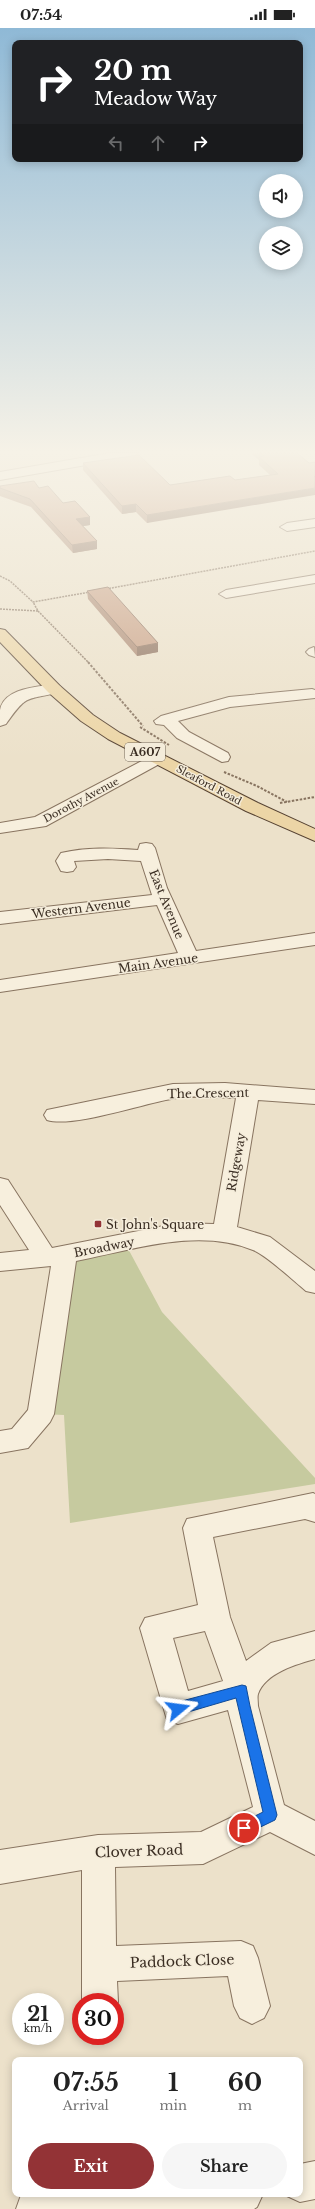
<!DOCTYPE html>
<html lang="en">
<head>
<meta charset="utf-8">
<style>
  :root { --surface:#fff; --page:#f6f6f6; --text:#222; --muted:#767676; --accent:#933336 }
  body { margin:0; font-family:"Libre Baskerville",serif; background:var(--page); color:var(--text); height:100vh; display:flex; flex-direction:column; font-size:15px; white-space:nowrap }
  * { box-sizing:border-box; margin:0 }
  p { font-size:13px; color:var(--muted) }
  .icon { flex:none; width:22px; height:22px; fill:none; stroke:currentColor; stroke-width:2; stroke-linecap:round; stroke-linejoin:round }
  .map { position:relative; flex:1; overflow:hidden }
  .sheet { position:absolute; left:12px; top:2029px; width:291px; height:140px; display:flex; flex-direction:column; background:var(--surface); border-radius:8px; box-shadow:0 2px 10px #0003 }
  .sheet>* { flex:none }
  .top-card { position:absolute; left:12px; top:12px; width:291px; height:122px; border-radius:8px; box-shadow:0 2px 10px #0003; background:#202124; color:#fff; overflow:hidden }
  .fabs { position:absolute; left:259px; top:146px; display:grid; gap:8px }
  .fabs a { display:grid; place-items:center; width:44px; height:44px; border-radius:50%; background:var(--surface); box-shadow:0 2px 10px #0003; font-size:20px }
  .speed { position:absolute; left:12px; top:1965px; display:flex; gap:8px; font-size:20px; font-weight:700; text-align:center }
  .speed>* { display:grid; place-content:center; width:52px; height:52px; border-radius:50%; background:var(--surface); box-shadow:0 2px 10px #0003; line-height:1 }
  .speed small { font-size:10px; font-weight:400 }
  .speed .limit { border:6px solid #d22; background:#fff; color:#111 }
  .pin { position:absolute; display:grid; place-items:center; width:34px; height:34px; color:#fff; margin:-17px; border:2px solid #fff; border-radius:50%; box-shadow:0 1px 4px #0007 }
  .me { position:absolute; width:44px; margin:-22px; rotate:74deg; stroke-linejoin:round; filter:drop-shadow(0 0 3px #0008) }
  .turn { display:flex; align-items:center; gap:14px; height:84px; padding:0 16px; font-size:18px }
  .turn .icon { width:52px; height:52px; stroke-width:2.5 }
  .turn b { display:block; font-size:28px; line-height:34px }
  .lanes { display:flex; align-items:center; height:38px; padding:0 16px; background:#0003; justify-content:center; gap:20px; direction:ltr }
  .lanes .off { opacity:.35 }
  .eta { display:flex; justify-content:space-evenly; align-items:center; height:68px; text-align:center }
  .eta b { font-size:24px; font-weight:800; line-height:28px }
  .primary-button { display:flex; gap:8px; margin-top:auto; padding:8px 16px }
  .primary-button a { flex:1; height:46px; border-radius:24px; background:var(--accent); color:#fff; font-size:16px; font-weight:800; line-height:46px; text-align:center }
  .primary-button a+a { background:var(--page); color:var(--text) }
  .status { display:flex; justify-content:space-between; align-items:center; height:28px; padding:0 20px; background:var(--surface); direction:ltr }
  .status svg { height:11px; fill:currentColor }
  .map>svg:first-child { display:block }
  .green { fill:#c6ca9f }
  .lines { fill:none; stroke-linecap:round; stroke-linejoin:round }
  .minor-casing { stroke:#887460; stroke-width:2 }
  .major-casing { stroke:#574333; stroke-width:2 }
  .path-far1 { stroke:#887460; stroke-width:1.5; stroke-dasharray:2 1; stroke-linecap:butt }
  .path { stroke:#887460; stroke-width:2; stroke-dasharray:2.5 1.5; stroke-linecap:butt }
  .minor { fill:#f7efdd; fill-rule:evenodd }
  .major { fill:#ecd5a6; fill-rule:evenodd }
  .wall { fill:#ac8871 }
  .shaded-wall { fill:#8c6f5c }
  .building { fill:#c89e83; stroke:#8c6f5c }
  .route { fill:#1a73e8; stroke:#114b97 }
  .poi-dot { fill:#933336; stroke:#f4ecda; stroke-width:1.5 }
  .labels { text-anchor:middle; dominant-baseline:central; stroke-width:3; stroke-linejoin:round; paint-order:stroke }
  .far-street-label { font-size:10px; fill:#3a2d22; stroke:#f4ecda }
  .shield { fill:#f4ecda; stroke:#726659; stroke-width:1 }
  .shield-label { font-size:11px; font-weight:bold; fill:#3a2d22 }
  .street-label { font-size:12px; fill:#3a2d22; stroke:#f4ecda }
  .poi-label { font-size:12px; fill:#3a2d22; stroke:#f4ecda; text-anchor:start }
  .near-street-label { font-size:14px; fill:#3a2d22; stroke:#f4ecda }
</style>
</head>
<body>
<div class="status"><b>07:54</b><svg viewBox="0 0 49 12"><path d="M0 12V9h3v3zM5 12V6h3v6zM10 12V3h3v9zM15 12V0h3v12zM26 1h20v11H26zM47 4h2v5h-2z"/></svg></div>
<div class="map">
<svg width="315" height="2181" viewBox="0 0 315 2181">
  <rect width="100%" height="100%" fill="#ece1ca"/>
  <path class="green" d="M125,1215L162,1284L315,1450V1456L70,1495L64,1387L41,1386L65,1226Z"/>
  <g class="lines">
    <g class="minor-casing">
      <path id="minor" d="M110,425H138L132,429L0,452V444Z
        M315,491V499L287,503L280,499L287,495Z
        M315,547V555L226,570L219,566L226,562Z
        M314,619L315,629L309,627L306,624L309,621Z
        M54,656L60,658L62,661L60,664C25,673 28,665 6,696L0,698C0,693 0,687 0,682C4,660 37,659 54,656Z
        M312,661L315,662V670L230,679L178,693L189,704L228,725L230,729L228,733L222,734L177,710L164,697L156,696L154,693L161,688L229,669Z
        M157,725L163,726L165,730L163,734L46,798L0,805V795L35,789Z
        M146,815L152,816L155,820L167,860L196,923L315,905V917L0,964V952L178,925L157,877L0,896V884L152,867L141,833L108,831L74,833L76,839L73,843L67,844L61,843L56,833L61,825C86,819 112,820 138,822L140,816Z
        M225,1055L315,1062V1076L258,1072L237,1199L270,1209L315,1243V1265L306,1263C294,1253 266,1227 253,1222C198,1199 132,1222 76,1233L54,1386L50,1394L28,1420L0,1425V1403L12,1401L28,1382L51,1238L0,1243V1225L29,1222L0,1177V1150L8,1152L52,1220L179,1195L214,1196L236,1070C216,1069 191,1067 171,1071C142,1076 72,1100 47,1092L44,1087L47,1082L173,1056Z
        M313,1465L315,1466V1494L305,1491L213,1509L230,1589L246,1633L271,1615L315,1603V1631C297,1636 265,1645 258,1666C257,1669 258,1674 258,1678L284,1777L315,1793V1827L270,1804L203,1836L115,1839L116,1918L241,1913L253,1918L258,1930L270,1978L264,1990L252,1996L240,1990L234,1978L228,1948L117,1953L118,1974L115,1980V1974H82V1842L0,1856V1822L98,1807L201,1804L253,1779L228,1682L178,1696L167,1692L140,1600L145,1590L198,1577L183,1500L187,1491ZM205,1603L223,1653L188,1663L173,1610Z
        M315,2133V2171L300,2174L287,2168L286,2166H300V2136Z
        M25,2166H263L257,2179L254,2181H16L21,2167Z"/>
    </g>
    <g class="major-casing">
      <path id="major" d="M0,601L5,602L60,658L93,687L120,705L258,775L315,801V813L246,783L108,711L81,693L48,664L0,614Z"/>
    </g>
    <path class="path-far1" d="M0,548L10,553L33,574
      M106,561L315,523
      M0,581L38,583L33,574L90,564
      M38,583L89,635"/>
    <path class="path" d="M88,634L143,698
      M140,699L169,717
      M224,744L257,758L287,774
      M280,775L315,769"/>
    <use href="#minor" class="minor"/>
    <use href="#major" class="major"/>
  </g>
  <path class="wall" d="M251,425H297L309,435L147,495L136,484L122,486L83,442V435L170,457L235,452L270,447L259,437V432Z
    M0,458L39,460L63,475L90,489V497L83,498L97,513V521L73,525L31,479L0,468Z
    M87,563L158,624L137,628L88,571Z"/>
  <path class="shaded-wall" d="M315,460V467L147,495V487Z
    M136,476V484L122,486V478Z
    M90,489V497L77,499L76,491Z
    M97,513V521L73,525L72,517Z
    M158,615V624L137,628V619Z"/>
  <path class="building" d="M260,425H297L309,435L315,434V448L314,449H315V460L147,487L136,476L122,478L83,435L139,427L170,457L230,448L235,452L278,446L259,429L264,428Z
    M34,453L39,460L48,458L63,475L75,473L90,489L76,491L97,513L72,517L30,471L0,460V458Z
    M108,559L158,615L137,619L87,563Z"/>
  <linearGradient id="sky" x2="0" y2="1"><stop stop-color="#8fb9d6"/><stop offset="0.58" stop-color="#f6f2e7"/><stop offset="1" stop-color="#f6f2e7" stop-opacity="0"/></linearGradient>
  <rect width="315" height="731" fill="url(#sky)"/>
  <path class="route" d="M242,1657L246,1658L250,1678L277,1787L275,1792L244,1807L239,1805L237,1800L239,1796L263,1784L236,1670L178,1687L174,1685L172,1681L174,1676L178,1674Z"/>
  <rect class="poi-dot" x="94" y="1192" width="8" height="8" rx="2"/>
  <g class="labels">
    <g class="far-street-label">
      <text transform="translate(209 757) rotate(28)">Sleaford Road</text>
      <text transform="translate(81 772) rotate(-28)">Dorothy Avenue</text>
    </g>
    <rect class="shield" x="125" y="715" width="40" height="18" rx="3"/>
    <g class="shield-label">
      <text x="145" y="724">A607</text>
    </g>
    <g class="street-label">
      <text transform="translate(167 876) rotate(68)">East Avenue</text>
      <text transform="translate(81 880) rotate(-7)">Western Avenue</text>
      <text transform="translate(158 935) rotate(-8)">Main Avenue</text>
      <text transform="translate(208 1065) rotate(-1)">The Crescent</text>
      <text transform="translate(236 1134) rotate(-80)">Ridgeway</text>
      <text transform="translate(104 1219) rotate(-11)">Broadway</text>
    </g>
    <g class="poi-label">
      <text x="106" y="1196">St John's Square</text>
    </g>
    <g class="near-street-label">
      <text transform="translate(139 1823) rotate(-2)">Clover Road</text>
      <text transform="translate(182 1933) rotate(-2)">Paddock Close</text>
    </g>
  </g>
</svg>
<div class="fabs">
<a><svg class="icon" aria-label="sound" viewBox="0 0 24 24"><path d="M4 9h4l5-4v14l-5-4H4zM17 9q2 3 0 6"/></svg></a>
<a><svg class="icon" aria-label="layers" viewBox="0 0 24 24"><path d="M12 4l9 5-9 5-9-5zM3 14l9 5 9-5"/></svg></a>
</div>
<div class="speed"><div>21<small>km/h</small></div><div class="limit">30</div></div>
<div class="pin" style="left:244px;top:1800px;background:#d93025"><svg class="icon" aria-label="arrive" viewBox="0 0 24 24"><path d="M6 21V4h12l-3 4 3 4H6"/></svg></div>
<svg class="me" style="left:178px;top:1681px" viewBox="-20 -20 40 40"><path d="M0-17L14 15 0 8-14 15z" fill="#1a73e8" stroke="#fff" stroke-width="4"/></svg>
<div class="top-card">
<div class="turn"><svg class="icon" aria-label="right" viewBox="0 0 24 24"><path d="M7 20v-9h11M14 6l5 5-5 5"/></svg><div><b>20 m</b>Meadow Way</div></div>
<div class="lanes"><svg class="icon off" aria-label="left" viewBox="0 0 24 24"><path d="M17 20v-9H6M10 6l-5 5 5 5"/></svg><svg class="icon off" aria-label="ahead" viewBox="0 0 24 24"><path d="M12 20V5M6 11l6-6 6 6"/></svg><svg class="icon" aria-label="right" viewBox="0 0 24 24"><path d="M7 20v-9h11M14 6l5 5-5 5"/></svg></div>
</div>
<section class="sheet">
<div class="eta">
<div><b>07:55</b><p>Arrival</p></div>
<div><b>1</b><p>min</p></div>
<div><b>60</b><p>m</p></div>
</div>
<div class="primary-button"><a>Exit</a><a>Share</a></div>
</section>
</div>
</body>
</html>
